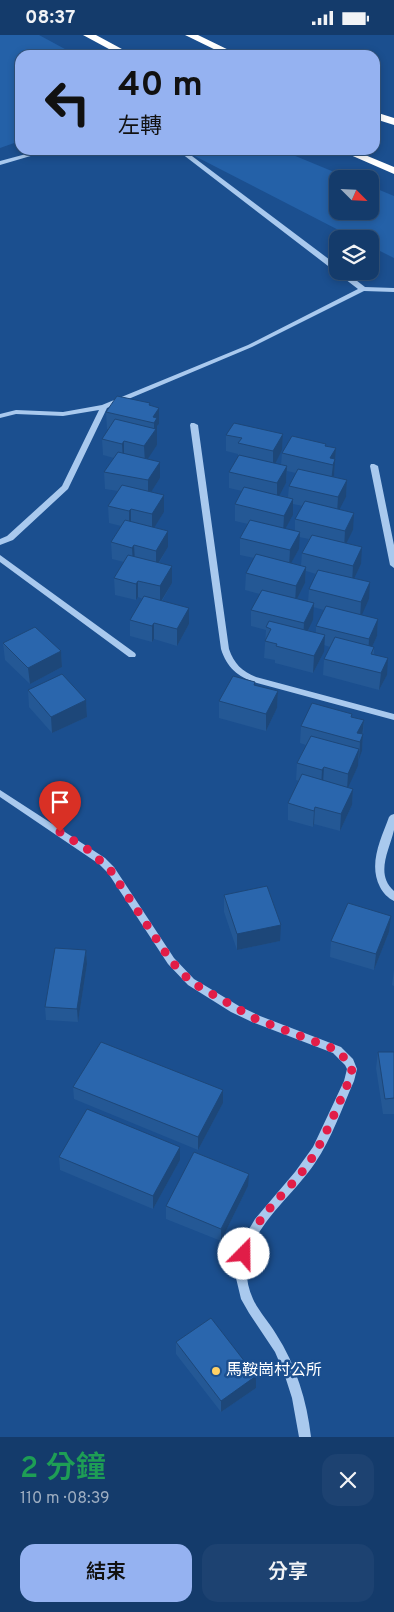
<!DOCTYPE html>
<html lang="zh-TW">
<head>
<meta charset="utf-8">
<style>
  :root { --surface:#143b6b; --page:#1d4271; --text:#f1f3f6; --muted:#9dadc1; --line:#33557e; --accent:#95b2f1 }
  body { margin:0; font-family:Overpass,"Noto Sans TC",sans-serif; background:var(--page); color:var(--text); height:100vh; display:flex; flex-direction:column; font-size:19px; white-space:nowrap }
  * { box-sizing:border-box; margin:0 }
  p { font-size:16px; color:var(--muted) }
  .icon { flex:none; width:28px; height:28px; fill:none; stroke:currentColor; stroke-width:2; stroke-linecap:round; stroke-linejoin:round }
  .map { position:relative; height:1402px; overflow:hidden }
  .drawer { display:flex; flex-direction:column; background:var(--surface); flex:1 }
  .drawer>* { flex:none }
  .banner { position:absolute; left:15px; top:15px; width:365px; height:105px; border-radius:15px; box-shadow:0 2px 8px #0003,0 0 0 1px var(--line); background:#95b2f1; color:#111; overflow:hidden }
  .needle { width:32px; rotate:114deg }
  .controls { position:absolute; left:329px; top:135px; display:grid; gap:10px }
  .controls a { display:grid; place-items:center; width:50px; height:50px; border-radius:10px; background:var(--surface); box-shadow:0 2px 8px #0003,0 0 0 1px var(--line); font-size:25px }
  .pin { position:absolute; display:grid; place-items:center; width:42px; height:42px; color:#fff; margin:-51px -21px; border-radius:50% 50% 50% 0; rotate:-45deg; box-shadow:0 0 5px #0007 }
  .pin .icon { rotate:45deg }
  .me { position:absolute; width:55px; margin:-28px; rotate:22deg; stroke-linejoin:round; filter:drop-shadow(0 0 4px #0008) }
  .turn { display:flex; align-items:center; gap:18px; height:105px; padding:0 20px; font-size:22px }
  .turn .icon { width:65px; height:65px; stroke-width:2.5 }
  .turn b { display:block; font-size:35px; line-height:42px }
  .round { display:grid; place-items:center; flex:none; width:52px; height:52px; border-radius:15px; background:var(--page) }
  .headline { display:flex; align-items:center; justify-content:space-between; height:85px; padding:0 20px }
  h1 { font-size:30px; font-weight:600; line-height:38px; color:#1e9e55 }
  .cta { display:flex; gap:10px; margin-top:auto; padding:10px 20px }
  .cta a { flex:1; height:58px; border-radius:15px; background:var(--accent); color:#111; font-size:20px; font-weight:600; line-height:58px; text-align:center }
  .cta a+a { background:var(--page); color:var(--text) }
  .status { display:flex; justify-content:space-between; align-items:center; height:35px; padding:0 25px; background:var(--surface); direction:ltr }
  .status svg { height:14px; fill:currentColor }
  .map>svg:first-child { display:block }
  .green { fill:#2461a8 }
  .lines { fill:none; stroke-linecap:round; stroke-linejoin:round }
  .minor { fill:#a9c9ee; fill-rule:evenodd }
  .highway { fill:#fff; fill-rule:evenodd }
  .wall { fill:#245895; fill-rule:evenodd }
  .shaded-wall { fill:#1d4779 }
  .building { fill:#2a66ad; stroke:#1d4779 }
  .route { stroke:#e11d48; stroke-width:9; stroke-dasharray:0 16.2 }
  .poi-dot { fill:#ffd166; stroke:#1b4f8f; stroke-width:2 }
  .labels { text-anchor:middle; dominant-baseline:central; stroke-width:5; stroke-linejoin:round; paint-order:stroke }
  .near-poi-label { font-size:16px; fill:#fff; stroke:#1b4f8f; text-anchor:start }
</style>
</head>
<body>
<div class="status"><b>08:37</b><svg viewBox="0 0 49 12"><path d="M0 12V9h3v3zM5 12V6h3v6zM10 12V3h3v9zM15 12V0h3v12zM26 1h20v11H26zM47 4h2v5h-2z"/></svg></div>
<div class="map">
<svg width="394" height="1402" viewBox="0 0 394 1402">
  <rect width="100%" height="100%" fill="#1b4f8f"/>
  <path class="green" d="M0,0H39L76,20H20V106L0,113Z
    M183,115H281L351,144H338V176H370V151L394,161V223L370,211V204H356Z"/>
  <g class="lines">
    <path class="minor" d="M41,115H51L0,130V126Z
      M177,115H184L338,231V236H344L365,252L394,253V257L364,256L252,312L107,373L68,454L13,505L0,510V504L7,501L62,451L99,375L63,381L16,379L0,383V379L16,375L63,377L102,370L248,310L358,254Z
      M191,388H194L198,390L229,614C234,629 242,636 256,642L394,679V685L257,648C238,642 227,633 221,614L190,390Z
      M371,429H374L378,431L394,510V533L390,530L370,431Z
      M0,520L135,618L136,620L135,622H129L0,527Z
      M0,755L105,823L114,832L174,923L194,944L239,971L260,981L341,1012L353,1024L357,1034L354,1046C342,1073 332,1103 315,1128C288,1169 227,1207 253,1264C259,1277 269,1287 276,1299C296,1330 307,1366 311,1402H299L292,1363L284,1338L275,1317L249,1278L241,1264L236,1243L237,1223L245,1201L255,1184L295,1137L313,1112L344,1046L347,1034L345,1030L333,1018L252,987L231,977L188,950L168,929L108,838L99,829L0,762Z
      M394,779C394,784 394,790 394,795C389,816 375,839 394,856V866C388,863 383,858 380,852C368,829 381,804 389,782L391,780Z"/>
    <path class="highway" d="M83,0H96L133,20H120Z
      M185,0H198L239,20H226Z
      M375,77L394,83V90L375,84Z
      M339,115H353L394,132V139Z"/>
  </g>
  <path class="wall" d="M150,368V370L159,373V389L157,391V410L147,424L160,443L151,457L164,477L154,492L168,496V512L159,528L172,531V548L162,566L189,589L177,611L154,604L152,607L130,601V585L143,564L138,562L136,565L115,560L114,543L124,527L112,524L111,507L121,491L109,488L108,471L118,456L105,454L104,437L114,423L103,420L102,404L109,394H107L106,377Z
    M283,399L282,415L275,428L281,430L282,418L326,411L336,413L334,441V442L347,445L346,462L339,474L353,495L346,508L361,529L354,543L369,564L361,580L378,584L377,601L372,612H374V619L387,640L379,655L323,640L324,624L330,612L324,610V617L313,638L275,628V625L264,623L266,595L251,591V575L260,559L245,555L246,538L254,523L240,520V503L248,489L235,486V469L242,456L229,453V437L238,422V419L226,416V400ZM287,436L296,438L289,451L288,462L279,460L286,448ZM293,469L303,471L295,484V496L285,494L293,480ZM299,502L309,504L302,518L301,530L291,528L299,514ZM306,536L316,539L309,554L308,567L297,564L305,548ZM313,572L324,575L316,591V598L307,595L313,585Z
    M3,608L61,616L62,632L30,649L5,625Z
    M28,655L86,665L87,682L52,698L29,672Z
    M278,656L277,673L266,696L219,683V666Z
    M352,679V682L364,685L362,716L358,724V731L348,752L353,754L352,770L340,796L314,789L313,792L288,785V768L299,746L296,745L297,728L306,710L300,708L301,691Z
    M224,860L280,906L237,915L224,877Z
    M389,897L374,935L330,922L331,906Z
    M86,915L87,929L78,987L46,985L45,972Z
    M394,934V951L392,950Z
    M378,1017H394V1079H383L376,1033Z
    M73,1052L223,1068L198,1115L74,1064Z
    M59,1122L180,1125L153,1174L60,1135Z
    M248,1151L221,1206L166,1184V1171Z
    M176,1307L256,1353L221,1377L176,1319Z"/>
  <path class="shaded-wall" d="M159,373V389L157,391V410L145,428L144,411L154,397V388L153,382Z
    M283,399L282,415L273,433V416Z
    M124,406V423L123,425L122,409Z
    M336,413L334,441L331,446L333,430L330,423Z
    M160,427V443L148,462V445Z
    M287,431L286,448L277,465V448Z
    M347,445L346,462L337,479L338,462Z
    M164,460V477L152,496V479Z
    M293,464V480L283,498L284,481Z
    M131,474V490L129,493V476Z
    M354,478L353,495L344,513L345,496Z
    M168,496V512L156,532V516Z
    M300,497L299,514L289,532L290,515Z
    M134,510L135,527L133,529L132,513Z
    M362,512L361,529L352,548L353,531Z
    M172,531V548L160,568V551Z
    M306,532L305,548L295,568L296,551Z
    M138,546V562L136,565V549Z
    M370,547L369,564L360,584L361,567Z
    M314,568L313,585L303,605L304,588Z
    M189,573V589L177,611V594Z
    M378,584L377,601L368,621L369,604Z
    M154,588V604L152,607V591Z
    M325,600L324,617L313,638L314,621Z
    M61,616L62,632L30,649L28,633Z
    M388,623L387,640L379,655L381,638Z
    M278,656L277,673L266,696V679Z
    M86,665L87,682L52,698L51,682Z
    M364,685L362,702L357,698Z
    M363,699L362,716L359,724L360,707Z
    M359,714L358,731L347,755L348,739Z
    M324,732L323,748L321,752L322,735Z
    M353,754L352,770L340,796L341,779Z
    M315,772L314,789L313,792L314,776Z
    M391,881L389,897L374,935L376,919Z
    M281,890L280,906L237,915V899Z
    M86,915L87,929L78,987L77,974Z
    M223,1055V1068L198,1115V1102Z
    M180,1112V1125L153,1174V1161Z
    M249,1139L248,1151L221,1206V1194Z
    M256,1341V1353L221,1377V1366Z"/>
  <path class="building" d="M117,361L150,368L149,370L159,373L153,382L157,383L154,388L106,377Z
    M115,384L156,394L144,411L124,406L122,409L102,404Z
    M234,388L283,399L273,416L238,408L242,403L226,400Z
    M292,401L326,409L325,411L336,413L330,423L335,424L333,430L282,418Z
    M118,417L160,427L148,445L104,437Z
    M239,420L287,431L277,448L229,437Z
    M298,434L347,445L338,462L289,451Z
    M122,450L164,460L152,479L131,474L129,476L108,471Z
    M244,452L293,464L284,481L235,469Z
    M305,466L354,478L345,496L295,484Z
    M125,485L168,496L156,516L134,510L132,513L111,507Z
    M250,485L300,497L290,515L240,503Z
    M312,500L362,512L353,531L302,518Z
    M256,519L306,532L296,551L246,538Z
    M128,520L172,531L160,551L138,546L136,549L114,543Z
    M318,535L370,547L361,567L309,554Z
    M262,555L314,568L304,588L251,575Z
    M144,561L189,573L177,594L154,588L152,591L130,585Z
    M326,571L378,584L369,604L316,591Z
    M269,586L325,600L314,621L276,611L277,609L265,606L271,594L266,592Z
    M35,592L61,616L28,633L3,608Z
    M335,602L374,612L371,619L388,623L381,638L324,624Z
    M62,639L86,665L51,682L28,655Z
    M233,641L255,647L254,650L278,656L266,679L219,666Z
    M312,668L352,679L351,682L364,685L357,698L363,699L360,707L301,691Z
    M311,701L359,714L348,739L324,732L322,735L297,728Z
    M302,739L353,754L341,779L315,772L314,776L288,768Z
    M267,851L281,890L237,899L224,860Z
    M348,868L391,881L376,919L331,906Z
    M55,913L86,915L77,974L45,972Z
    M101,1007L223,1055L198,1102L73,1052Z
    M378,1017H394V1063L385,1064Z
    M87,1074L180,1112L153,1161L59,1122Z
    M194,1117L249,1139L221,1194L166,1171Z
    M211,1283L256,1341L221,1366L176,1307Z"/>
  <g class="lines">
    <path class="route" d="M60,797L90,816L111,836L171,926L191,947L256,984L337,1015L349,1028L352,1034L349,1046C336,1074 325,1104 308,1129C286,1160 254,1181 244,1219"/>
  </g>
  <circle class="poi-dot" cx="216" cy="1336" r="5"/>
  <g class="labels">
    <g class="near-poi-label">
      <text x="226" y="1336">馬鞍崗村公所</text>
    </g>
  </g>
</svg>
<div class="controls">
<a><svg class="needle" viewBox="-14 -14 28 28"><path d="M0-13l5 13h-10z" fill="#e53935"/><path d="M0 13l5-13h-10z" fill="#9dadc1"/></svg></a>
<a><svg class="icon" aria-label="layers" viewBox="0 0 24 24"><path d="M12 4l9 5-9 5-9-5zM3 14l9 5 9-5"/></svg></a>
</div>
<div class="pin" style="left:60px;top:797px;background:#d93025"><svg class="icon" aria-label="arrive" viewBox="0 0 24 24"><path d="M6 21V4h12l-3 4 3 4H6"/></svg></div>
<svg class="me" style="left:244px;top:1219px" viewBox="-20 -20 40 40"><circle r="19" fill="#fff"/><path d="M0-13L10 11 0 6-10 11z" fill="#e11d48"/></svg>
<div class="banner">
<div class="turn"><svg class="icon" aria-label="left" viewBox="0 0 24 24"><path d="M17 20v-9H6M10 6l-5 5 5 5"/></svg><div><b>40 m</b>左轉</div></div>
</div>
</div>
<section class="drawer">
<div class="headline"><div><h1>2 分鐘</h1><p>110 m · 08:39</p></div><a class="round"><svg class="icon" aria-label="close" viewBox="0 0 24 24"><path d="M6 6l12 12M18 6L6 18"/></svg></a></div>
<div class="cta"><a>結束</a><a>分享</a></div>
</section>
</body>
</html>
